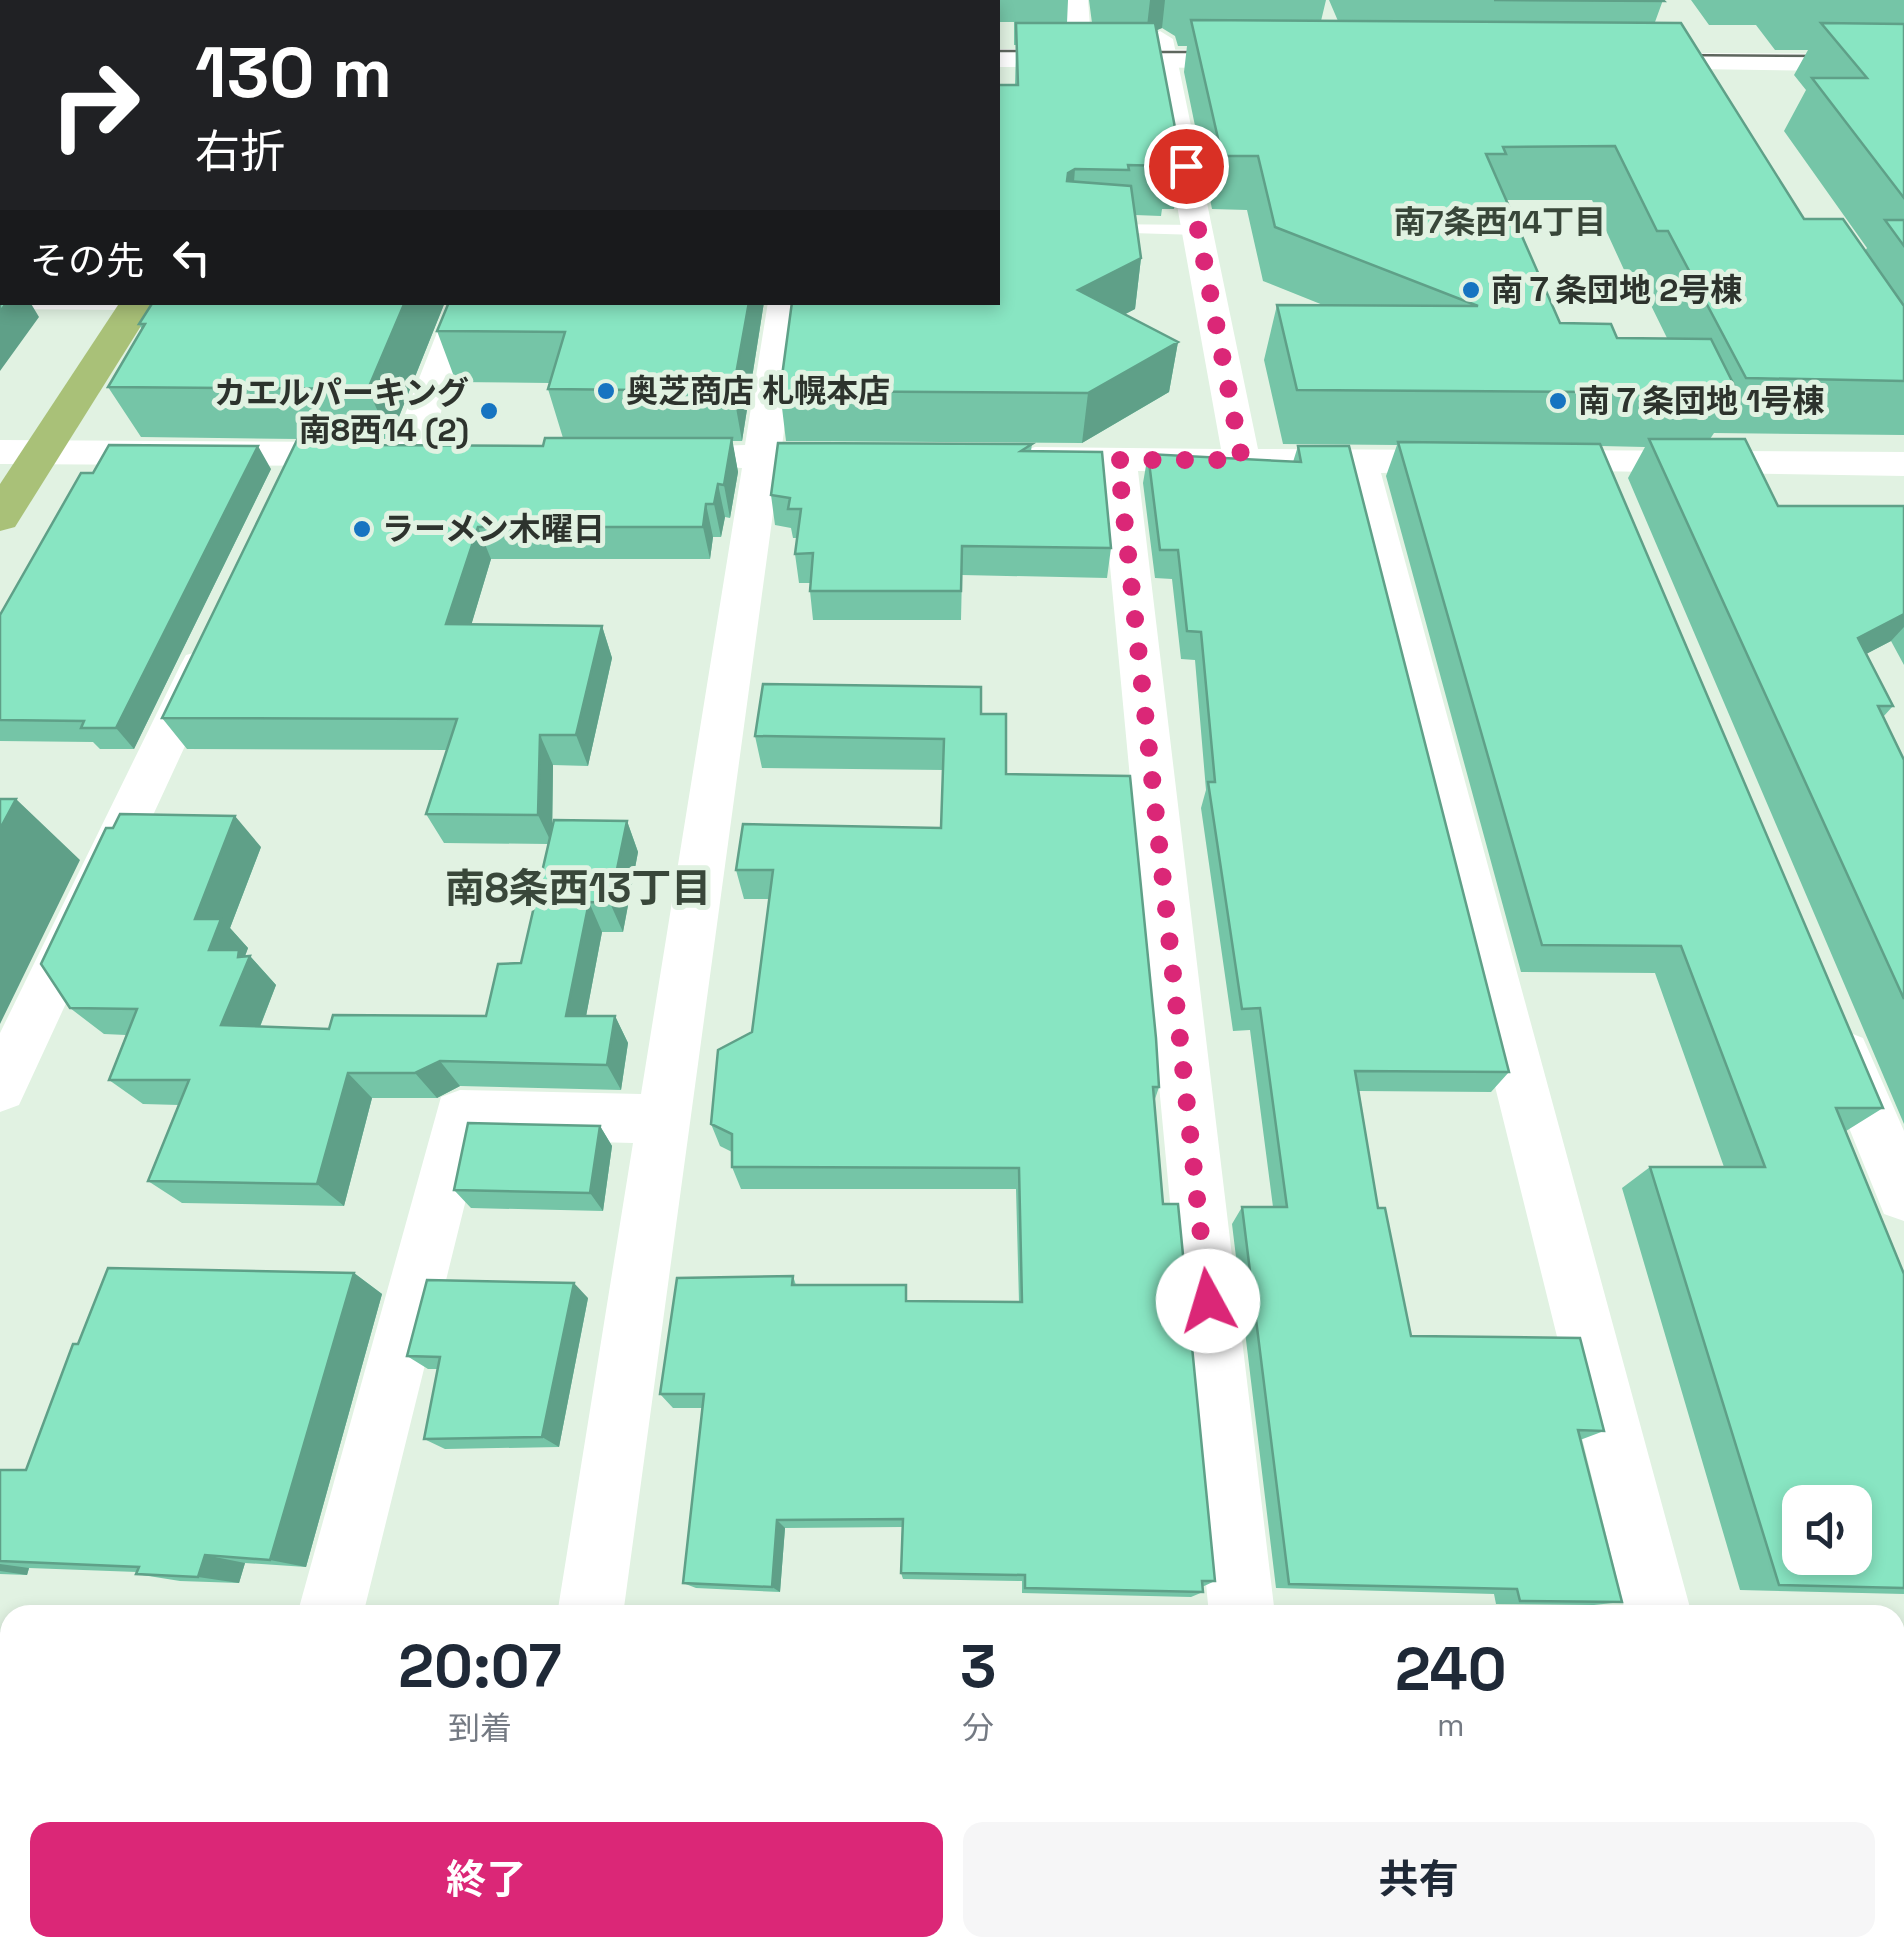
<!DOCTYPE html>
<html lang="ja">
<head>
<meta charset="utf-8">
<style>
  :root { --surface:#fff; --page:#f6f6f7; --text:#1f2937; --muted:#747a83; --accent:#db2777 }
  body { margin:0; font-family:"Space Grotesk","Noto Sans JP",sans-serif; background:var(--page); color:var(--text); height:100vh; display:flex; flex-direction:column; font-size:38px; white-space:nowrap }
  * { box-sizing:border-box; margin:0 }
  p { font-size:32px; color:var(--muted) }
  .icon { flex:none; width:55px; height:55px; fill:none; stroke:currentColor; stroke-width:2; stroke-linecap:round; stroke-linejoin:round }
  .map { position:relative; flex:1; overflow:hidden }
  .drawer { position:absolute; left:0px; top:1605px; width:1905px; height:352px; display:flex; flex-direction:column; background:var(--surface); border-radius:30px 30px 0 0; box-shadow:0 5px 15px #0003 }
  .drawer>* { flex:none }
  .hud { position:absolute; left:0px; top:0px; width:1000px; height:305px; box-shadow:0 5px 15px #0003; background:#202124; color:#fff; overflow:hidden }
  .buttons { position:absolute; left:1782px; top:1485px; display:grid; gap:20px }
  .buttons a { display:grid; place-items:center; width:90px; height:90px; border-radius:20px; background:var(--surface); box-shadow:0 5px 15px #0003; font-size:50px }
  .pin { position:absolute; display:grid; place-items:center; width:85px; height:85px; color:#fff; margin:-42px; border:5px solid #fff; border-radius:50%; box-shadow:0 2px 10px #0007 }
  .me { position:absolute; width:110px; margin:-55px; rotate:354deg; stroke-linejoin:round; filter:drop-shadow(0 0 8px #0008) }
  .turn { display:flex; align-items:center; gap:35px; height:210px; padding:0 30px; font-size:45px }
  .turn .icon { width:130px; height:130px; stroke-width:2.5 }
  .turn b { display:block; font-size:70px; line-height:85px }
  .then { display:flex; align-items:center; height:95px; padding:0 30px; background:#0003; gap:20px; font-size:38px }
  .eta { display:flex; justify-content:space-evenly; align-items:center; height:170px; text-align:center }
  .eta b { font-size:60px; font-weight:700; line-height:70px }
  .action { display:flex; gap:20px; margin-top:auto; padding:20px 30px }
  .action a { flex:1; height:115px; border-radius:20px; background:var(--accent); color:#fff; font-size:40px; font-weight:700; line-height:115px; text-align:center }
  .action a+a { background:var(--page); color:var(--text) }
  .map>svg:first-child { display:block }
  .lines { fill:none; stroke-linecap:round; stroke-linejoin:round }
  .service { fill:#fff; fill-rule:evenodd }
  .minor { fill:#fff; fill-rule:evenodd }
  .tertiary { fill:#fff; fill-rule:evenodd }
  .primary { fill:#a9c178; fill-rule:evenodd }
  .tram { stroke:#5e675e; stroke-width:2.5 }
  .wall { fill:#75c5a7; fill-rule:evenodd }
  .shaded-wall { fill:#5fa088 }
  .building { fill:#88e5c2; stroke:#5fa088; stroke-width:2.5; fill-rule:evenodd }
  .route { stroke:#db2777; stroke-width:18; stroke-dasharray:0 32.4 }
  .poi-dot { fill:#1674c1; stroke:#e1f2e2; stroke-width:4 }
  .labels { text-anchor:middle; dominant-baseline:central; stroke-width:10; stroke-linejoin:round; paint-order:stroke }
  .far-neighbourhood-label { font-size:32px; font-weight:bold; fill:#39473a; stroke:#e1f2e2 }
  .far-poi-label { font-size:32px; font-weight:bold; fill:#2d332d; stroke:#e1f2e2; text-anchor:start }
  .neighbourhood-label { font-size:40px; font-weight:bold; fill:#39473a; stroke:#e1f2e2 }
</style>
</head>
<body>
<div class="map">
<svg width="1904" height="1957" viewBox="0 0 1904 1957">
  <rect width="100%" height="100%" fill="#e1f2e2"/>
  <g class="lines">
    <path class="service" d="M1103,224L1198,225L1206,230L1198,235L1098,232L1095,229Z
      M0,299L2,302L145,305L137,310L0,309Z"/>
    <path class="minor" d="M1062,0H1088L1091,39L1087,45H1069Z
      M1160,31L1173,39L1258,449L1460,450L1473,454L1478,462L1473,470L1381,473L1692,1615H1626L1343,473L1138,471L1275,1615H1209L1101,471L1022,467L1017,459L1022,451L1035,447L1221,449L1147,39Z
      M449,302H482L425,455L420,463H394L389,455Z
      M768,302H801L782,446L858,450L863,458L858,466L779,469L623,1615H557L633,1143L481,1139L363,1615H297L441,1097L460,1090L641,1094L742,468L657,464L652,456L657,448L745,445Z
      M0,440L360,442L373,446L378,454L373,462L360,466L0,464Z
      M1540,450L1904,452V476L1527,470L1522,462L1527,454Z
      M201,651L216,655L222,666L19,1105L0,1112V1033L180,666L186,655Z
      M1845,1031L1863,1038L1904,1131V1221L1884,1214L1819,1054L1827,1038Z
      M0,1632H10V1700H0Z
      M1895,1656H1904V1724H1895Z
      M506,1948H580L579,1957H505Z
      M1236,1948H1310L1311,1957H1237Z
      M1708,1948H1782L1785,1957H1711Z"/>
    <path class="tertiary" d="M0,24H2V42H0Z
      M998,49L1261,50L1276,59L1261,68L998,67Z
      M1632,53L1904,54V72L1622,68L1617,62Z"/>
    <path class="primary" d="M120,302H156L15,527L0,531V484Z"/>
    <path class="tram" d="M998,51H1044
      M1134,52H1214
      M1674,55L1834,56"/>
  </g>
  <path class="wall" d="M90,0H273L271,2H91Z
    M646,0H1068L1067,23H1092L1089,0H1326L1321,21H1338L1329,0H1663L1655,22L1804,219L1865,251L1867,248L1784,131L1806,90L1794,75L1808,50H1775L1756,25H1709L1691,0H1904V435L1714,433L1710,439L1778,506H1904V665L1891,641L1866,654L1893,706L1883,717L1904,760V1124L1628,478L1645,447L1601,446L1883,1108L1846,1131L1904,1274V1594L1740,1590L1622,1188L1650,1167H1724L1655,973L1521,972L1386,476L1397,445L1283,444L1264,360L1277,305H1323L1263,281L1247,210L1212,209L1184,72L1187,46H1178L1175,36L1162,28L1156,30L1181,159L1174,209H1162L1161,216L1135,215L1141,258L1135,309L1125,314L1178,342L1169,392L1082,443L786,441L780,391L998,302L1015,85L1016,45H1014V22H998V2H645ZM1507,200H1592L1631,285H1641L1667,338H1617L1560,323Z
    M0,176H2V278H0Z
    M445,302L390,439H370L372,445L543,446L563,438L548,389L550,383L456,382L437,331L449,302H764L742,441H732L738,472L730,518L725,517L721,537H713L710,559H491L471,625L602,626L612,658L588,766L553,765L552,829L627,821L638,852L623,932H602L586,1016H615L628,1043L621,1090L460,1086L437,1098H372L344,1206L182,1203L148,1181L179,1105L143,1104L109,1080L126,1035L104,1034L70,1008L261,847L230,928L248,948L245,956H250L276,985L260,1027L329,1029L486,1016L521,963L548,844L444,843L426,814L447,750L187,749L162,718L298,439L141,437L108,387L142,330L139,324Z
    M1032,444L1031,451L1111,548L1107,578L962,575L961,620H813L810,591V583H799L795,554L797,538H793L791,528L775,525L771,495Z
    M1298,446L1509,1072L1491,1092L1359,1091L1378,1208L1411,1336L1604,1431L1580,1440L1622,1602L1594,1605L1496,1604L1494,1594L1276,1588L1232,1224L1242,1207H1273L1250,1030L1233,1031L1201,808L1206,790L1195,660L1181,659L1172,579L1155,578L1143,483L1148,454L1293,462Z
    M271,469L134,749H100L93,742L0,741V615Z
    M981,714L1006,774L1159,1087L1154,1102L1163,1204L1215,1581L1202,1587L1203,1592L1191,1597L1022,1593V1581L903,1579L901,1573L902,1527L785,1528L780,1592L696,1588L683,1583L703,1408H673L660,1394L793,1276L796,1285L908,1301L1019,1302L1016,1189H741L732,1167V1152L720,1146L711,1124L752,1032L769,899H744L736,870L941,828L943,770L762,768L755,736Z
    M600,1126L612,1146L603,1211L471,1208L454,1190Z
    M354,1273L382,1294L306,1567L245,1563L239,1583L180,1581L136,1574L137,1572L29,1568L27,1575L0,1574V1470H26L78,1344Z
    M588,1298L559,1447L445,1449L424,1439L438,1369H428L407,1356Z
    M1895,1850H1904V1957H1854L1851,1948H1895Z
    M613,1948H799V1957H605L606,1953Z
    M1578,1948H1742L1745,1957H1580Z"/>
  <path class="shaded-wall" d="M233,0H273L271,2H234Z
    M1150,0H1165L1162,28L1146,35Z
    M2,56V115L0,118V58Z
    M1075,169L1071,220L1064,223L1068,173Z
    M1141,258L1135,309L1074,341L1078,290Z
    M7,302H30L39,317L0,371V312Z
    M405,302H445L390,439L368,389Z
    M749,302H764L742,441L733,391Z
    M1178,342L1169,392L1082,443L1088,393Z
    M732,438L738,472L730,518L724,485Z
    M258,446L271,469L134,749L116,728Z
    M718,484L725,517L721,537L714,504Z
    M706,504L713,537L710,559L703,527Z
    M478,527L491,559L462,656L446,624Z
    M1904,614V627L1891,641L1826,675L1858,638Z
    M602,626L612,658L588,766L576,735Z
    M540,735L553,765L552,844L538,815Z
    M16,799L80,860L0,1024V829Z
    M235,816L261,847L230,928L248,948L245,956H250L276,985L250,1052L221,1025L209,950L195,919Z
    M627,821L638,852L623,932L610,903Z
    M589,902L602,932L581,1043L566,1016Z
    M615,1016L628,1043L621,1090L607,1065Z
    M440,1061L460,1086L437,1098L415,1073Z
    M348,1073L372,1098L344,1206L317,1184Z
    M600,1126L612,1146L603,1211L590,1193Z
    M354,1273L382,1294L306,1567L270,1560Z
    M574,1283L588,1298L559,1447L542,1437Z
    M777,1520L785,1528L780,1592L772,1587Z
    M205,1555L245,1563L239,1583L198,1577Z
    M0,1564L29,1568L27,1575L0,1571Z
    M469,1948H490L489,1957H468Z
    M798,1948L799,1957H792Z"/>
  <path class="building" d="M646,0H714L713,2H645Z
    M1494,0H1663L1664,1Z
    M1191,20L1681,23L1804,219H1843L1904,306V381L1746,378L1668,231H1657L1615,146L1503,147L1506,154H1486L1560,323L1611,324L1617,338L1711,339L1738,393L1297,390L1277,305L1478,306L1275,227L1258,156H1222Z
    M1016,23H1155L1181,159H1167L1168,166L1128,165L1129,170L1075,169L1068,173L1067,181L1131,186L1141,258L1078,290L1178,342L1088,393L780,391L792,302H998V85H1018Z
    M1821,23L1904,24V198L1812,78H1867Z
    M0,35H2V56L0,58Z
    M0,176H2V241H0Z
    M1885,220H1904V246Z
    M0,286H2V302H7L0,312Z
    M153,302H405L368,389L108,387L145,324H139Z
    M449,302H749L733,391L548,389L565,332L437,331Z
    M299,436L369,437L365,445L543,446L545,438H732L724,485L718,484L714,504H706L703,527H478L446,624L602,626L576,735H540L538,815L426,814L457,719L162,718Z
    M1649,439H1745L1778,506H1904V614L1858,638L1893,706H1878L1904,760V999Z
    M1398,442L1600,444L1883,1108H1836L1904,1274V1588L1779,1585L1650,1167H1765L1681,946L1542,945ZM1800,1502H1855V1558H1800Z
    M778,443L1032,444L1021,451L1102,452L1111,548L962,546L961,591H810L813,553L795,554L801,509H788L790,498L771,495Z
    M109,445L258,446L116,728H81L84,721L0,720V615L81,473H93Z
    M1298,446H1349L1509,1072L1355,1071L1378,1208H1385L1411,1336L1580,1338L1604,1431L1578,1430L1622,1602L1520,1601L1517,1589L1289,1584L1242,1207H1287L1260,1008L1242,1009L1208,782H1215L1201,632L1187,631L1178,550H1160L1148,454L1301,462Z
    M763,684L981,687V714H1006V774L1130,776L1156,1038L1159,1087H1153L1163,1204H1178L1215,1581H1202L1203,1592L1025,1588V1575L901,1573L903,1519L777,1520L772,1587L683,1583L704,1394H660L677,1278L793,1276L792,1285H906V1301L1022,1302L1019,1168L732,1167V1134L711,1124L718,1050L752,1032L773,870H736L743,824L941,828L944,739L755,736Z
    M0,799H16L0,829Z
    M120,814L235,816L195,919H221L209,950H239L238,957L250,956L221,1025L329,1029L333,1015L486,1016L498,964L521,963L554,820L627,821L610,903L589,902L566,1016H615L607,1065L440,1061L415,1073H348L317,1184L148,1181L189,1080H109L137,1009L70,1008L41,964L106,828H113Z
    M468,1123L600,1126L590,1193L454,1190Z
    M108,1268L354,1273L270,1560L205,1555L198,1577L136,1574L139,1567L0,1561V1470H26L73,1344H78Z
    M427,1280L574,1283L542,1437L424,1439L440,1357L407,1356Z
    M1904,1859V1957L1895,1931V1860Z
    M223,1948H469L468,1957H221Z
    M888,1948H1246L1247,1957H888Z
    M1607,1948H1742L1745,1957H1609Z
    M606,1953L683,1957H605Z"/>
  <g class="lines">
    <path class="route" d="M1186,166L1242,460H1118L1208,1301"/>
  </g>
  <g class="poi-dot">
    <circle cx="1471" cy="290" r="10"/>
    <circle cx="606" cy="391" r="10"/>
    <circle cx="1558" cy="401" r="10"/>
    <circle cx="489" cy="411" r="10"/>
    <circle cx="362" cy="529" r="10"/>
  </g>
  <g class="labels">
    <g class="far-neighbourhood-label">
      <text x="1500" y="222">南7条西14丁目</text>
    </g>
    <g class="far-poi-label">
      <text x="1491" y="290">南７条団地 2号棟</text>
      <text x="626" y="391">奥芝商店 札幌本店</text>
      <text x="469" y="393" text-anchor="end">カエルパーキング<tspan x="469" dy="37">南8西14 (2)</tspan></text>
      <text x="1578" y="401">南７条団地 1号棟</text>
      <text x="382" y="529">ラーメン木曜日</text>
    </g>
    <g class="neighbourhood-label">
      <text x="578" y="888">南8条西13丁目</text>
    </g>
  </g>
</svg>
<div class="buttons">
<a><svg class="icon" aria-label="sound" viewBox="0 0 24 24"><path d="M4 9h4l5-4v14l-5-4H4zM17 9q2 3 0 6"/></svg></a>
</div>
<div class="pin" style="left:1186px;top:166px;background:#d93025"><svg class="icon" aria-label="arrive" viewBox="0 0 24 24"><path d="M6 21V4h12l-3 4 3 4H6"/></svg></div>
<svg class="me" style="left:1208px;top:1301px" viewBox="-20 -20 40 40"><circle r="19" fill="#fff"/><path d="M0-13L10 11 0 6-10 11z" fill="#db2777"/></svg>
<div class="hud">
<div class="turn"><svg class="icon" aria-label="right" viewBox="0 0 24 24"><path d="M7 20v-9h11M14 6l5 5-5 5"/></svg><div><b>130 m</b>右折</div></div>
<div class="then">その先<svg class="icon" aria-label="left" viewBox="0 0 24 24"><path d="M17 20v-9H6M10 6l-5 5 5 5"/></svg></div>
</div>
<section class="drawer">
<div class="eta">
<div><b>20:07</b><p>到着</p></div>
<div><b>3</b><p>分</p></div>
<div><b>240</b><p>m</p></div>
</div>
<div class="action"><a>終了</a><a>共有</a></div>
</section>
</div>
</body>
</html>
